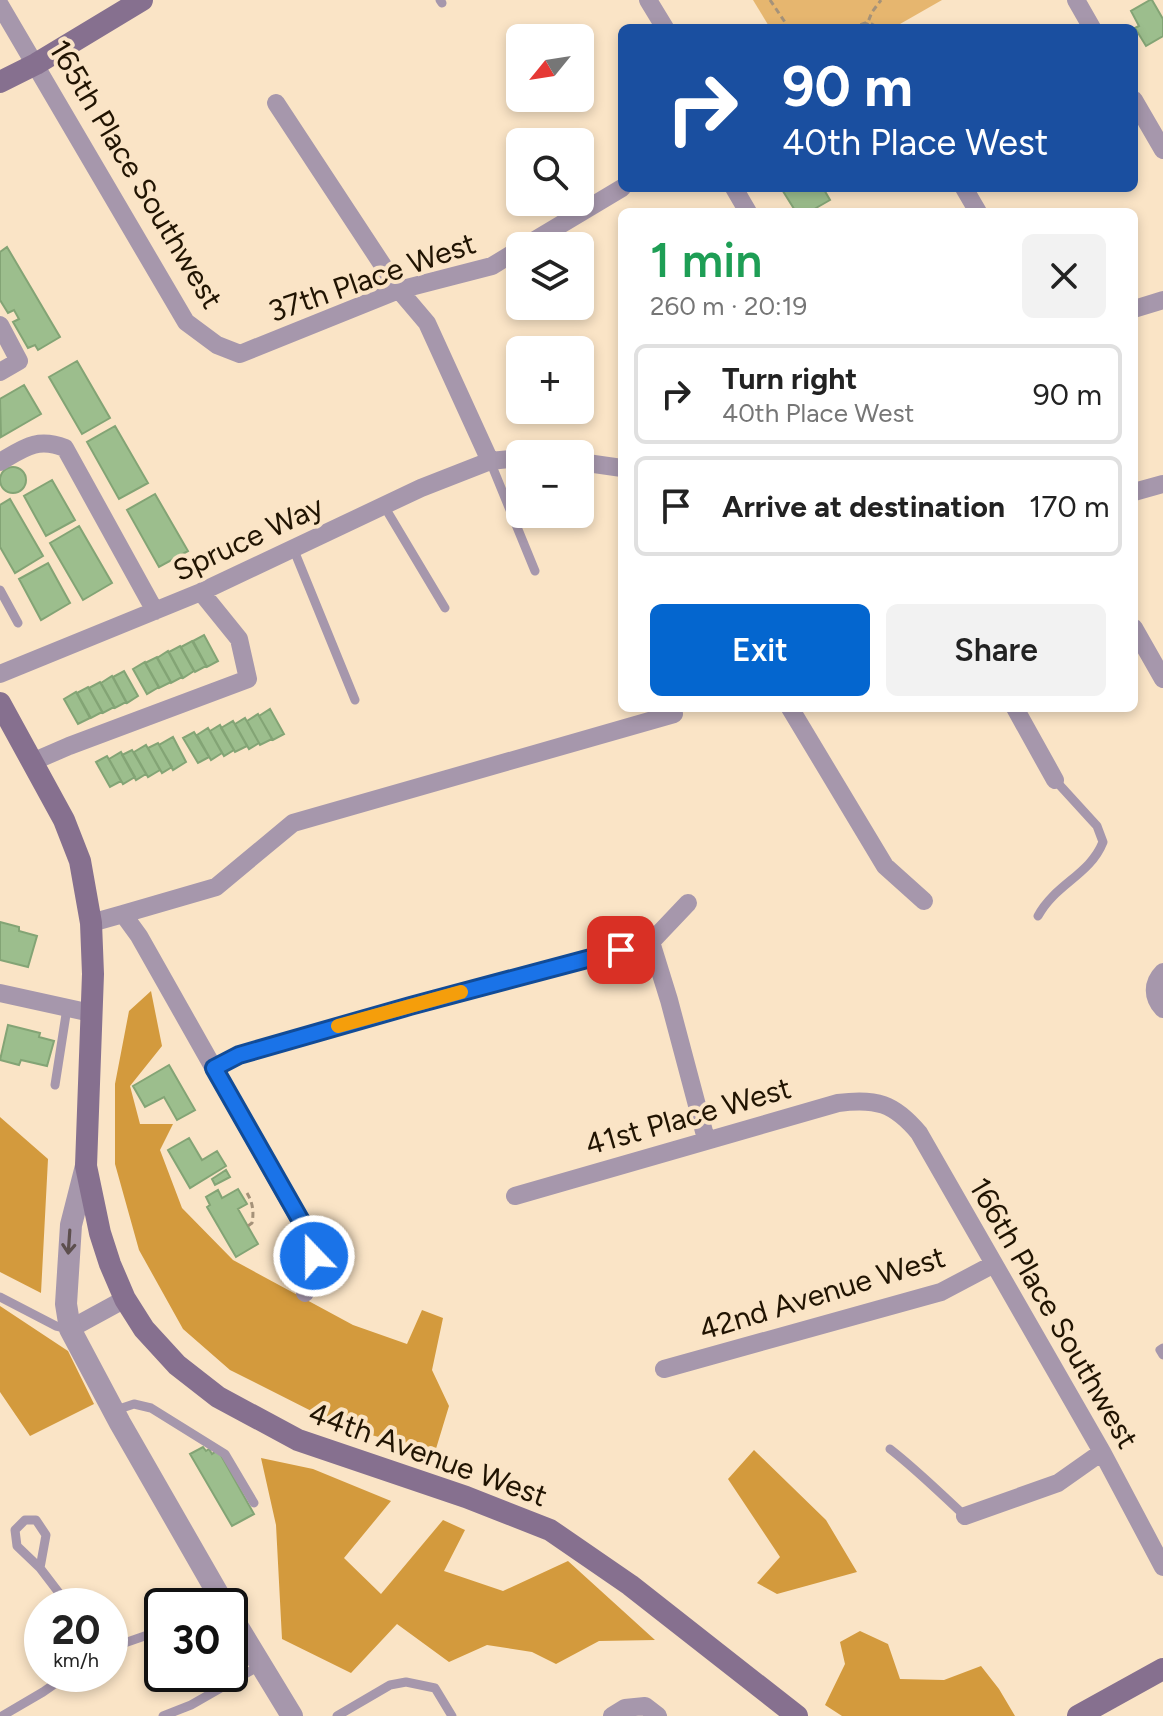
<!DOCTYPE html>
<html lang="en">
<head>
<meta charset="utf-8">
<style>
  :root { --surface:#fff; --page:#f2f2f2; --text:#222; --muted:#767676; --line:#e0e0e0; --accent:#0466cf }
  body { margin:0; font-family:Figtree,sans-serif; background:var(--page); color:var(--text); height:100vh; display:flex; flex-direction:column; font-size:30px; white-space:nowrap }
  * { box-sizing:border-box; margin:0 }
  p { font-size:26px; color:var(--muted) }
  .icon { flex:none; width:44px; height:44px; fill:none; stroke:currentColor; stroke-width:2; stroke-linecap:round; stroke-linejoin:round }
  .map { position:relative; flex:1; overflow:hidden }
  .panel { position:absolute; left:618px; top:208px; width:520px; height:504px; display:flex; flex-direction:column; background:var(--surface); border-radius:12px; box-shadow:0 4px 12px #0003 }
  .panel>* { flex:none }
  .top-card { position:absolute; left:618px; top:24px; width:520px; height:168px; border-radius:12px; box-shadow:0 4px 12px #0003; background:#1a4fa0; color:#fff; overflow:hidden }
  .needle { width:52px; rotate:240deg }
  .tools { position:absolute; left:506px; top:24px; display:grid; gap:16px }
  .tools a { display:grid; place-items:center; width:88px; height:88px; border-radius:12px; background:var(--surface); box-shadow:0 4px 12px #0003; font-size:40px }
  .speed { position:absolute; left:24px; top:1588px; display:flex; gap:16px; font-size:40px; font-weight:700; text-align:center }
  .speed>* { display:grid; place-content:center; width:104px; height:104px; border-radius:50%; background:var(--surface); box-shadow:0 4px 12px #0003; line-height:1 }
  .speed small { font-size:20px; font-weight:400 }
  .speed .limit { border:4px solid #111; border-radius:12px; background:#fff; color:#111 }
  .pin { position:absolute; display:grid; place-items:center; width:68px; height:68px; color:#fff; margin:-34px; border-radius:16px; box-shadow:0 4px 12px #0006 }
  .me { position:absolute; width:88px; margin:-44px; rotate:338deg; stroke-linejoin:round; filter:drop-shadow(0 0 6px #0008) }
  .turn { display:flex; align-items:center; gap:28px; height:168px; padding:0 32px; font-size:36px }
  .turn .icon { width:104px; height:104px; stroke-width:2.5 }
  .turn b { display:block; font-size:56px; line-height:68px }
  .round { display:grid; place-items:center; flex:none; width:84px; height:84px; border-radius:12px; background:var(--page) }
  .head { display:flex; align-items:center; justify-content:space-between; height:136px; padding:0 32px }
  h1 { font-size:48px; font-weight:600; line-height:60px; color:#1e9e55 }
  .action { display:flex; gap:16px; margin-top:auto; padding:16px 32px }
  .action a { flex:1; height:92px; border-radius:12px; background:var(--accent); color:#fff; font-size:32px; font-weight:600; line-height:92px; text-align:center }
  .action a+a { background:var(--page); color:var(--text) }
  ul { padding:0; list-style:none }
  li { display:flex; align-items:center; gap:24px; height:100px; margin:0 16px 12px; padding:0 16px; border:4px solid var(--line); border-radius:12px }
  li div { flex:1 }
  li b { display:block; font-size:30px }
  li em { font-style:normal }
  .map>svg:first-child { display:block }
  .green { fill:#e6b66f }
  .forest { fill:#d39a3d }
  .building { fill:#9cbe8d; stroke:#83a475; stroke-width:2 }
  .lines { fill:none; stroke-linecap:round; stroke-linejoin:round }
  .path { stroke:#a59279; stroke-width:3; stroke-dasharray:6 4; stroke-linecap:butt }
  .service { stroke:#a697ac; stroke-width:9 }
  .minor { stroke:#a697ac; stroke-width:18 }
  .tertiary { stroke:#a697ac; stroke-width:22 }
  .secondary { stroke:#86708f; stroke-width:22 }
  .oneway { stroke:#5d4f4e }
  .route-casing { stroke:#114b97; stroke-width:20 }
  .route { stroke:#1a73e8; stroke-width:14 }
  .slow { stroke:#f59e0b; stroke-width:14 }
  .labels { text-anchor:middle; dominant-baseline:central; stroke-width:8; stroke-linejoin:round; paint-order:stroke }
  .street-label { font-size:30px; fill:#211402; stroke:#fae4c6 }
</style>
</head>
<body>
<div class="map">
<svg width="1163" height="1716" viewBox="0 0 1163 1716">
  <rect width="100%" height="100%" fill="#fae4c6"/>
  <path class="green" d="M753,0H942L893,28H770Z"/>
  <path class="forest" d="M151,991L162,1046L130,1086L140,1124H173L160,1150L182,1208L233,1260L353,1325L407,1344L422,1310L443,1318L432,1370L449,1406L435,1452L345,1428L230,1370L183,1329L139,1250L115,1164V1084L129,1011Z
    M0,1117L48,1159L41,1293L0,1272Z
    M0,1306L68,1351L94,1404L30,1436L0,1392Z
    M754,1450L826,1520L857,1572L777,1594L757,1583L780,1557L728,1479Z
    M261,1458L313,1469L391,1501L344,1558L381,1594L443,1520L465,1530L444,1571L503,1591L568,1561L655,1640L599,1641L556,1664L532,1652L487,1645L449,1662L397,1624L351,1673L282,1639L276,1525Z
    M860,1631L888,1644L900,1679L944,1680L981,1666L999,1689L1015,1716H842L825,1705L845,1664L840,1642Z"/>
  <path class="building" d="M1150,0H1152L1163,19V36L1146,46L1135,28L1139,26L1131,11Z
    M781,188H823L830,200L809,212H796Z
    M7,247L60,337L38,350L35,345L28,348L13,322L19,319L14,310L8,313L0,300V252Z
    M77,361L110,418L82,434L49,377Z
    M24,385L41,414L1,437L0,399Z
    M115,426L148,483L119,499L87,442Z
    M0 480a13 13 0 1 1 26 0a13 13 0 1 1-26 0Z
    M52,480L75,520L46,536L24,496Z
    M155,494L188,551L159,567L127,510Z
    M10,499L43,556L15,573L0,547V505Z
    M79,526L112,583L83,600L50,543Z
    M48,563L70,603L41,620L19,579Z
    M204,635L218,661L207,667L193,641Z
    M192,641L206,666L195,672L181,647Z
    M180,646L194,671L183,678L169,652Z
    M168,651L182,677L171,683L157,658Z
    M157,657L171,682L159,688L145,663Z
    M145,662L159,687L147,694L133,669Z
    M124,671L138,696L127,703L113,677Z
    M112,676L126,702L115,708L101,683Z
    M100,682L114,707L103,713L89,688Z
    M88,687L102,712L91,718L77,693Z
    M76,692L90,718L78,724L64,699Z
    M270,709L284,734L273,740L259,716Z
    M258,714L272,739L260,745L247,721Z
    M245,718L259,743L249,749L235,724Z
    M233,721L247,746L235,752L221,728Z
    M220,725L234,750L224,756L210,731Z
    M208,728L222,753L211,760L197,735Z
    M194,732L209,757L198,763L183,738Z
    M173,737L186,762L173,770L159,745Z
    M158,743L172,767L162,773L148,748Z
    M146,745L160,770L148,777L134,752Z
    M132,750L146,774L136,780L122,755Z
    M121,752L135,777L123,784L109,759Z
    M107,756L121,781L110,787L96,762Z
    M0,922L19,927V931L37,936L28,967L0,960Z
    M8,1025L40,1033L39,1037L54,1041L47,1066L21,1060L19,1065L0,1060Z
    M169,1065L195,1110L177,1120L164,1097L145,1107L133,1086Z
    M189,1138L202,1160L217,1151L226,1166L190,1188L168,1150Z
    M226,1170L230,1177L215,1185L212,1179Z
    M238,1189L247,1204L238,1209L258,1244L236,1257L207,1207L210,1205L206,1197L218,1190L222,1198Z
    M203,1447L206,1451L209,1449L212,1454L218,1450L254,1514L232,1526L190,1454Z"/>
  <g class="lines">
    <path class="path" d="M770,0L789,28
      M851,28L868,22L872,12L881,0
      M865,28L868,22L879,28
      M247,1193C253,1203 254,1212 252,1223L248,1226"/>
    <path class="service" d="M440,0L442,3
      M490,461L535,571
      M384,506L445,608
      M293,548L355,700
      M0,590L18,623
      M1038,916C1055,884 1090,875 1103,842L1097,826L1055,780
      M55,1085L67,1008
      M0,1297L56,1326L69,1329
      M1163,1348L1160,1350L1163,1355
      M113,1411L134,1404L151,1408L225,1454L254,1503
      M890,1449C917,1470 940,1493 965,1516
      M40,1568L46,1535L36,1520H25L15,1530L17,1546L40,1568L69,1606
      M110,1648L162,1630
      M2,1716L43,1692L69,1674
      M163,1716L191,1705L261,1665
      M337,1716L390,1685L406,1682L435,1688L452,1716"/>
    <path class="minor" d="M648,0L665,28
      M1076,0L1092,28
      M0,5L186,322L217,345L240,354L399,290L492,266L520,249
      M1134,100L1163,150
      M276,103L399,290L427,323L490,461
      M734,188L748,212
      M964,188L978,212
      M525,246L622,188
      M1134,309L1163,300
      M0,325L19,361L0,372
      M0,462C24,448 37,437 65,448L155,611
      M580,462L622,468
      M1134,492L1163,484
      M1134,628L1163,679
      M0,674L201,592L421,488L490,461L520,458
      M790,708L885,866L924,901
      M1015,708L1055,780
      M32,762L69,746L248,679L239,639L201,592
      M123,914L216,887L293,823L674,714
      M91,923L123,914L139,936L312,1242L315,1268L305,1293
      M651,942L669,1000L706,1139
      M651,942L688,903
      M1163,972C1152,983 1152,997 1163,1009
      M0,993L91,1013
      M214,1068L239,1055L410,1006L651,942
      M515,1196L838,1103C876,1098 894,1103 919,1133L1102,1452L1163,1567
      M70,1329L125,1299
      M664,1369L941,1292L994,1264
      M965,1516L1058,1483L1102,1452
      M612,1716L625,1708L645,1706L658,1716"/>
    <path class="tertiary" d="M86,1166L71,1225L66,1304L70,1329L120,1423L225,1606
      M230,1614L292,1716"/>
    <path class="secondary" d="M0,82L36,64L142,0
      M0,703L64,820L80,861L91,923L93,974L86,1166L100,1233L110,1264L125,1299L144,1329L177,1365L218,1397L298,1440L466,1497L550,1530L630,1585L797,1716
      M1078,1716L1163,1669"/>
  </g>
  <defs><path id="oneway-shaft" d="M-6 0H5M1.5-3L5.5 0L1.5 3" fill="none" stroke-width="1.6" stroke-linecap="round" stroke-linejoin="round" transform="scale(2)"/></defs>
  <use class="oneway" href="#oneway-shaft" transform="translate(69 1242) rotate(94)"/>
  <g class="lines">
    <g class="route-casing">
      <path id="route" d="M314,1256L312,1242L305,1228L214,1068L239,1055L410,1006L621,950"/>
    </g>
    <use href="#route" class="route"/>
    <path class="slow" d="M338,1026L461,992"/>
  </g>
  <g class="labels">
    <g class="street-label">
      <text transform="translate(136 174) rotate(59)">165th Place Southwest</text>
      <text transform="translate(372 277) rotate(-19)">37th Place West</text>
      <text transform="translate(248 538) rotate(-25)">Spruce Way</text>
      <text transform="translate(688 1116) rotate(-16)">41st Place West</text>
      <text transform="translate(822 1293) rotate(-17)">42nd Avenue West</text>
      <text transform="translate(1054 1313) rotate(60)">166th Place Southwest</text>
      <text transform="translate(428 1454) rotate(20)">44th Avenue West</text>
    </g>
  </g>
</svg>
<div class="tools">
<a><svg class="needle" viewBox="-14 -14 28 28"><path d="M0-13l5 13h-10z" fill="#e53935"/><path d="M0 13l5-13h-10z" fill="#767676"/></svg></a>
<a><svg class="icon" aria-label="search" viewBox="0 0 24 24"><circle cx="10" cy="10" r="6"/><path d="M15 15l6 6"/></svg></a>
<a><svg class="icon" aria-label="layers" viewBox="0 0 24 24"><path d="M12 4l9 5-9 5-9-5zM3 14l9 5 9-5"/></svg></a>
<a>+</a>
<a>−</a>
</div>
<div class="speed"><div>20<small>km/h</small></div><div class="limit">30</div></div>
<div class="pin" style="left:621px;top:950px;background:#d93025"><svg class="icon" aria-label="arrive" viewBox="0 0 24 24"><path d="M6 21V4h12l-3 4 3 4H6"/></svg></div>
<svg class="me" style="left:314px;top:1256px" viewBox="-20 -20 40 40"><circle r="17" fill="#1a73e8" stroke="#fff" stroke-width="3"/><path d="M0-11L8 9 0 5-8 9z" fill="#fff"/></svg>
<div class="top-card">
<div class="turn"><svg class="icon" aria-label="right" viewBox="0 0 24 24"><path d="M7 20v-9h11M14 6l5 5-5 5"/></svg><div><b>90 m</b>40th Place West</div></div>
</div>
<section class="panel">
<div class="head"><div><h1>1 min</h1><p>260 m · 20:19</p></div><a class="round"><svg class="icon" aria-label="close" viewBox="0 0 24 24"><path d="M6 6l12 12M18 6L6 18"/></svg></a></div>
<ul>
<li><svg class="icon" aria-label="right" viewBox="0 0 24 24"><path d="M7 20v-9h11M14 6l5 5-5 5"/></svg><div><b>Turn right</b><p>40th Place West</p></div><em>90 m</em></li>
<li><svg class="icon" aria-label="arrive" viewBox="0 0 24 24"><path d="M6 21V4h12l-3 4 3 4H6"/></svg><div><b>Arrive at destination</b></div><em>170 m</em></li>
</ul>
<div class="action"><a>Exit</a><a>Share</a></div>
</section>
</div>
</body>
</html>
